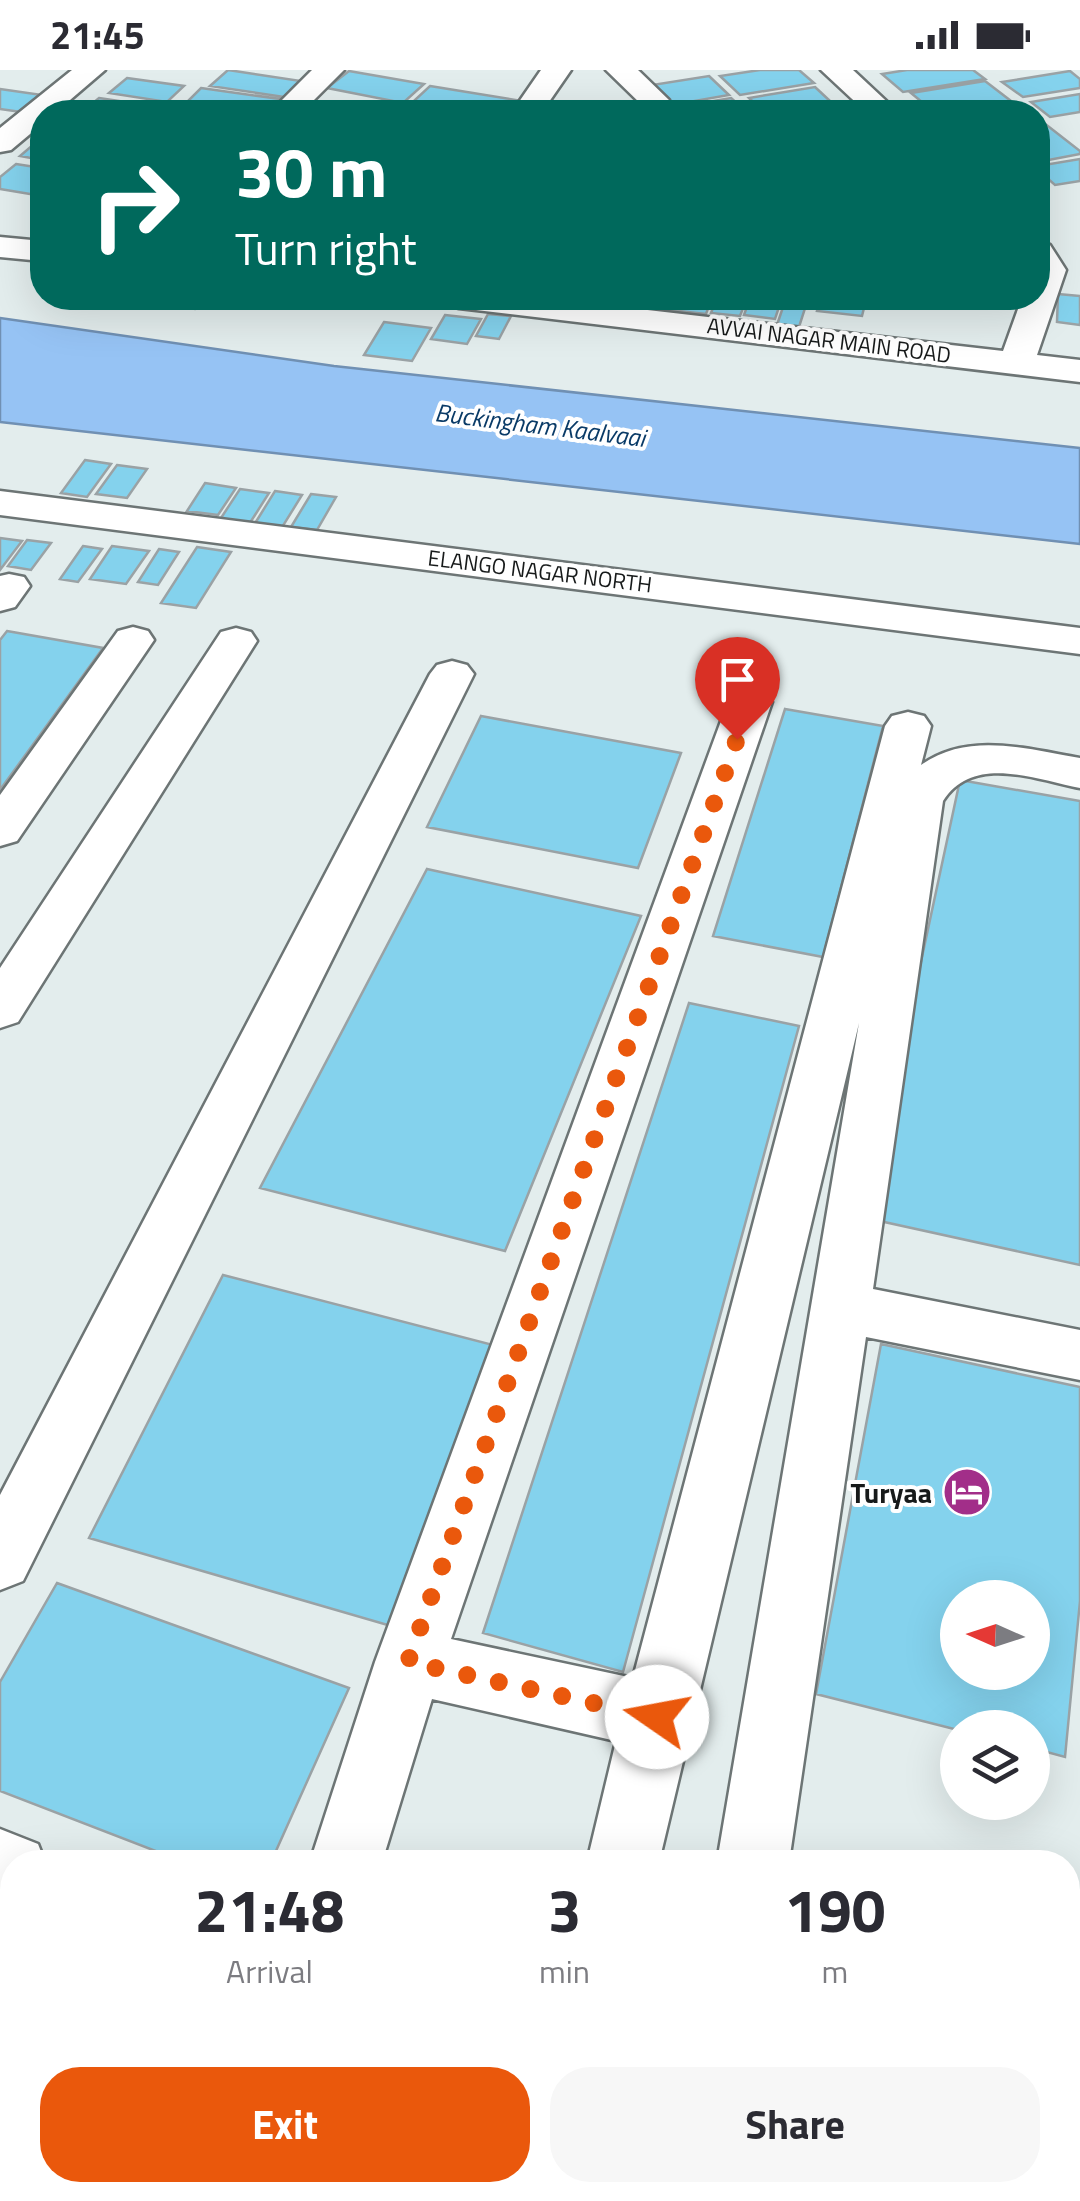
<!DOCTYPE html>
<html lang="en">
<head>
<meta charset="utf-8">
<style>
  :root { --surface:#fff; --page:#f7f7f7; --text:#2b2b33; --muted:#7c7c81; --accent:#ea580c }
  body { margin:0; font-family:"Titillium Web",sans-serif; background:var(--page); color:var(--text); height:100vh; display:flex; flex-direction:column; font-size:38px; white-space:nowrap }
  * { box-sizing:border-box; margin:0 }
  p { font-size:32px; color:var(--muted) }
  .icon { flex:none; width:55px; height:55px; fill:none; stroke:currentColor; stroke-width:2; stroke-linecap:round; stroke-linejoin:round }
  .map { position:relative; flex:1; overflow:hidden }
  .panel { position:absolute; left:0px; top:1780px; width:1080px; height:352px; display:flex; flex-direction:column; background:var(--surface); border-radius:40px 40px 0 0; box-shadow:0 10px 40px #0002 }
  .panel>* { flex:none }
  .banner { position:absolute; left:30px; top:30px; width:1020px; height:210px; border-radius:40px; box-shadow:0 10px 40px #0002; background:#00695c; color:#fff; overflow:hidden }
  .needle { width:65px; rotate:273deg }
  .controls { position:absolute; left:940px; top:1510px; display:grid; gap:20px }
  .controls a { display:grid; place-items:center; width:110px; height:110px; border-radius:50%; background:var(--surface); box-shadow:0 10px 40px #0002; font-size:50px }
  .pin { position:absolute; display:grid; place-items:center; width:85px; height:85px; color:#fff; margin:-102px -42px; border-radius:50% 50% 50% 0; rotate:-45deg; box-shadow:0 0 10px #0007 }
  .pin .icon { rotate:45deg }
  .me { position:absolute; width:110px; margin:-55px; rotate:282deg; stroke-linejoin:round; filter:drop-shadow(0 0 8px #0008) }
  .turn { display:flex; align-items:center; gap:35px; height:210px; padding:0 40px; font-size:45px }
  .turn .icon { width:130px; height:130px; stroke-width:2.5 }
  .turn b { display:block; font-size:70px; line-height:85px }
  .eta { display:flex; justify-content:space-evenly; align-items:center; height:170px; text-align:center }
  .eta b { font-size:60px; font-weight:700; line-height:70px }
  .button { display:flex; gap:20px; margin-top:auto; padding:20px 40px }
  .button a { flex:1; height:115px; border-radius:40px; background:var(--accent); color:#fff; font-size:40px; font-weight:700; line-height:115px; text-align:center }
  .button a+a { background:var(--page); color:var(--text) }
  .status { display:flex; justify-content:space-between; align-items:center; height:70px; padding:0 50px; background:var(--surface); direction:ltr }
  .status svg { height:28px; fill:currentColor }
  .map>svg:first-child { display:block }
  .water { fill:#96c3f4; stroke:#7090b3; stroke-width:2.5 }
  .building { fill:#84d2ed; stroke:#9aa2a5; stroke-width:2.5; fill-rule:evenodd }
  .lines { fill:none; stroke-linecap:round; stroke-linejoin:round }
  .minor-casing { stroke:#6d7575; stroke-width:5 }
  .major-casing { stroke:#c7c8c8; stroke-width:5 }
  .minor { fill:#fff; fill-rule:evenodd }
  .major { fill:#74c8ad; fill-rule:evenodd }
  .rail { stroke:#535959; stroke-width:10; stroke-dasharray:26 12; stroke-linecap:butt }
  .route { stroke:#ea580c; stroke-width:18; stroke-dasharray:0 32.4 }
  .labels { text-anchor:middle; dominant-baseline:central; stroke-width:8; stroke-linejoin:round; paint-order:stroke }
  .far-street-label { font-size:22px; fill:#171a1a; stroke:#fff }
  .far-water-label { font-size:25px; font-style:italic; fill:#0a3b67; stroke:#fff }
  .poi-label { font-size:28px; font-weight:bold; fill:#171a1a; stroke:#fff; text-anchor:end }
</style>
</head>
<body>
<div class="status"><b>21:45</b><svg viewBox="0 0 49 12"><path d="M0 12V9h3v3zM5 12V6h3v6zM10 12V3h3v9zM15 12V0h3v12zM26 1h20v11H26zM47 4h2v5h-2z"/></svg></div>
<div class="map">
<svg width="1080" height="2131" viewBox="0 0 1080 2131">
  <rect width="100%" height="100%" fill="#e3eded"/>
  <path class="water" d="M0,248L334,296L1080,378V474L0,352Z"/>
  <path class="building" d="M228,0L301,11L284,27L210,16Z
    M760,0H799L814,13L740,25L720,6Z
    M907,0H973L985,9L903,22L882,4Z
    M349,1L424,14L403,33L327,18Z
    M1070,1L1080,9V18L1023,27L1002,12Z
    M709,6L729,25L672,35L652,15Z
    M127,8L184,16L167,32L109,23Z
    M985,11L1011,31L934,42L911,23Z
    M430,16L516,30L504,42H402Z
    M815,17L830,31L764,42L749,28Z
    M201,18L280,29L267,42L184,35Z
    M0,19L49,26L28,43L0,39Z
    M1080,24V42L1050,47L1031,32Z
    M99,28L159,37L152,42H82Z
    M731,28L747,42H675L671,38Z
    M1016,34L1027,42H965Z
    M1044,53L1080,81V84L1038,92V54Z
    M41,68L42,90L20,86Z
    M1080,89V111L1055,115L1038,100V96Z
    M16,94L42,98V126L0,119V107Z
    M1058,224L1080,226V255L1057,252Z
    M76,228H139L131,238L74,230Z
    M178,228H204L195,239L171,236Z
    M609,228H654L649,239L606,234Z
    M665,228H712L706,244L660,239Z
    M717,228H747L740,246L711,243Z
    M750,228H782L775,249L744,245Z
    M786,228L808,229L799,257L777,255Z
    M821,228H845L866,230L862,246L817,241Z
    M488,244L511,246L499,269L476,266Z
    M445,245L481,249L467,274L431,269Z
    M384,252L431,258L412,291L364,285Z
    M85,390L111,394L87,427L61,423Z
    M117,395L147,399L127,428L96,424Z
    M205,413L236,418L218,445L187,441Z
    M240,419L269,423L248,456L219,451Z
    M275,421L302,425L281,459L254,455Z
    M311,424L336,427L317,460L291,457Z
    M0,468L22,471L0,500Z
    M27,470L51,473L31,500L8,496Z
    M83,476L102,479L78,512L60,509Z
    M112,476L149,481L126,514L90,509Z
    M197,477L231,482L196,538L161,533Z
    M159,479L179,482L158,515L138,512Z
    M7,561L103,578L0,720V570Z
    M785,639L883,656L823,887L713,866Z
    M481,646L681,683L638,798L427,757Z
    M960,710L1080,731V1195L866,1148Z
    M427,799L641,846L505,1181L260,1118Z
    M689,933L799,956L623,1602L483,1563Z
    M223,1205L497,1276L391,1556L89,1468Z
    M881,1274L1080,1317V1531L1065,1687L1032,1678V1658L958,1660L816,1624ZM958,1528H1032V1602H958Z
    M57,1513L349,1618L271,1792H184L0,1721V1612Z"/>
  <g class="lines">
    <g class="minor-casing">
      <path id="minor" d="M72,0H105L56,42H42V54L11,80L0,82V58Z
        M312,0H344L302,42H270Z
        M541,0H571L542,42H512Z
        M606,0H638L669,30L665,36H643Z
        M821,0H853L898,42H866Z
        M0,167L42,171V191L0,187Z
        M1038,172L1050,175L1066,200L1037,285L1080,290V312L459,238L447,235L442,228H544L1003,281L1022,228H1038Z
        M0,421L1080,558V584L0,445Z
        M9,504L24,507L30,516L15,537L0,541V506Z
        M133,557L148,561L154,570L17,771L0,776V725L118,561Z
        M236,558L251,562L257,571L18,952L0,958V898L221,562Z
        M452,591L467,595L474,604L23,1511L0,1520V1425L430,604L437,595Z
        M750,618L766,622L772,632L451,1569L633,1608L885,656L892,646L908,642L924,646L931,656L921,695C968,661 1027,679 1080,688V718C1034,709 973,684 943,731L873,1219L1080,1260V1310L866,1267L789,1792H717L859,953L659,1792H587L616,1671L432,1629L382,1792H310L375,1592L728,632L734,622Z
        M0,1759L38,1774L45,1792H12V1836L0,1831Z
        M1068,1946L1080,1950V2028L1068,2023Z
        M857,2120H968L972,2131H861Z"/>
    </g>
    <g class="major-casing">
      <path id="major" d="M0,1877L12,1882V1958L0,1953Z
        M12,2094V2120H105L109,2131H6L2,2120Z
        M443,2120H607L611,2131H440Z"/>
    </g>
    <use href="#minor" class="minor"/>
    <use href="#major" class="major"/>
    <path class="rail" d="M0,1940L12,1945
      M0,1986L12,1991
      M352,2120L381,2131
      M474,2120L504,2131"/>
  </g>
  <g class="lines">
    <path class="route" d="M657,1647L408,1592L737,669"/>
  </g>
  <defs>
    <g id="hotel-disc" transform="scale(2.5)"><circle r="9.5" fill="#a22e89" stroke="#fff"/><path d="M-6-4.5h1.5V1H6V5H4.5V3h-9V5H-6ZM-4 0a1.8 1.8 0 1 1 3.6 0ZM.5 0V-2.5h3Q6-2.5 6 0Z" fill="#fff"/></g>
  </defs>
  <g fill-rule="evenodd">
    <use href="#hotel-disc" x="967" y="1422"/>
  </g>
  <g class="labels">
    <g class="far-street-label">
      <text transform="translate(829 270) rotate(7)">AVVAI NAGAR MAIN ROAD</text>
      <text transform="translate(540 501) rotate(7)">ELANGO NAGAR NORTH</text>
    </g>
    <g class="far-water-label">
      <text transform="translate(540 355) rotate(7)">Buckingham Kaalvaai</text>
    </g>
    <g class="poi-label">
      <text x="932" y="1422">Turyaa</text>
    </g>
  </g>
</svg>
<div class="controls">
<a><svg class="needle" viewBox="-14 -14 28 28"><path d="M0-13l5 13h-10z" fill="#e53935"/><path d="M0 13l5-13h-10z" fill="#7c7c81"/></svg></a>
<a><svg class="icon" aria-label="layers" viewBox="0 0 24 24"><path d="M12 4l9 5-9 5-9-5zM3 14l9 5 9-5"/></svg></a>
</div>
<div class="pin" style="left:737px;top:669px;background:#d93025"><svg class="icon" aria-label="arrive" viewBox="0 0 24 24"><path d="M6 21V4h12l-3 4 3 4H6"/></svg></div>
<svg class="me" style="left:657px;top:1647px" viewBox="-20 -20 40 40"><circle r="19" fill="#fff"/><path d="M0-13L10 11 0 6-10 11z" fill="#ea580c"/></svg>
<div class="banner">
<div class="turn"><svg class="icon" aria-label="right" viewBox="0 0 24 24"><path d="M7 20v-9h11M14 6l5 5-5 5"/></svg><div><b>30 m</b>Turn right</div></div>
</div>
<section class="panel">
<div class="eta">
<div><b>21:48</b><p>Arrival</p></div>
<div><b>3</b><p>min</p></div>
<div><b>190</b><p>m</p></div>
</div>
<div class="button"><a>Exit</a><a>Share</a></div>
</section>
</div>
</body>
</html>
